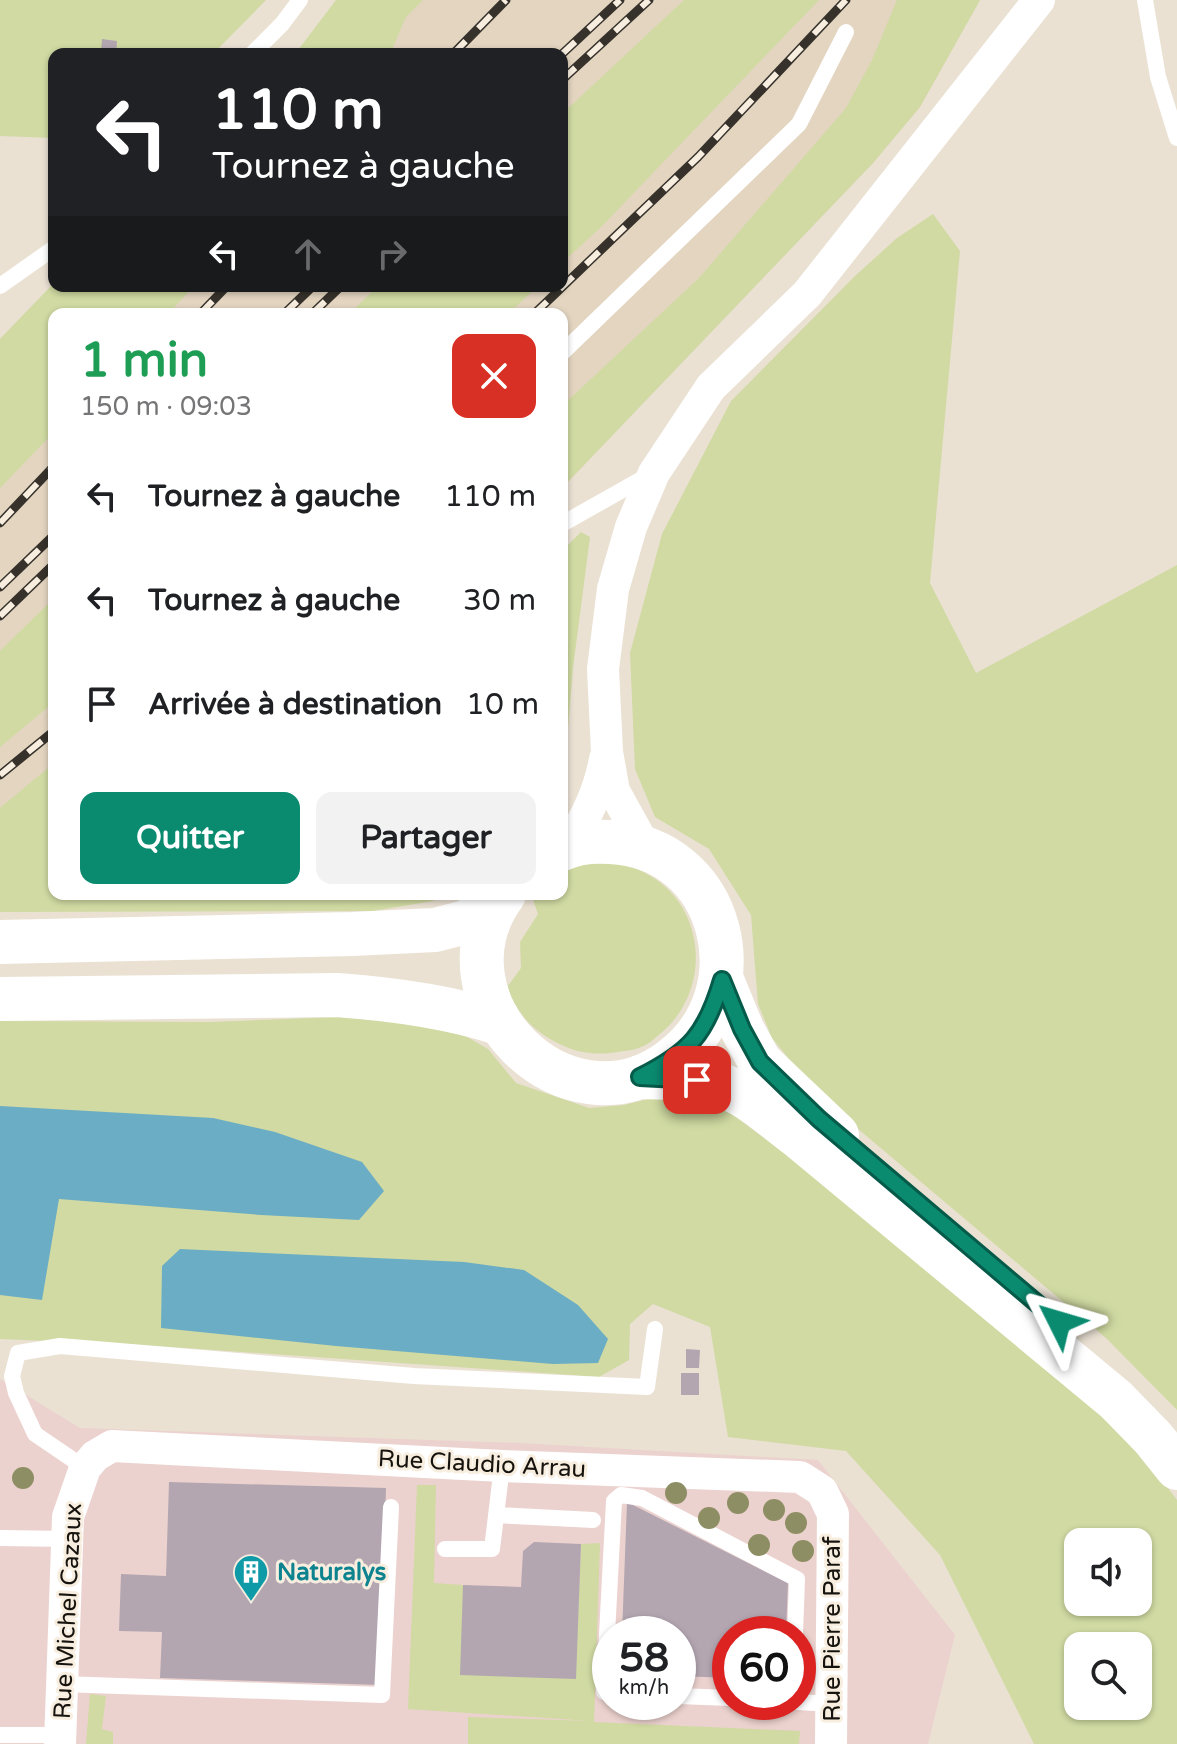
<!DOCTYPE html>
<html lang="fr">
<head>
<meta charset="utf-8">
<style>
  :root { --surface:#fff; --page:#f2f2f2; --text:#202124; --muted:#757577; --accent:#0a8b70 }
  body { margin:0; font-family:"Varela Round",sans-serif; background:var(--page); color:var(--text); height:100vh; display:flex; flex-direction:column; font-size:30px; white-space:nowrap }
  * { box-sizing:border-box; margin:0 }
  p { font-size:26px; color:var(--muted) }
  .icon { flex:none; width:44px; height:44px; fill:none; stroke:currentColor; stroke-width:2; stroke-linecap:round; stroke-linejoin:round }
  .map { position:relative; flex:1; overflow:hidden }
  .details { position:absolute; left:48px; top:308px; width:520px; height:592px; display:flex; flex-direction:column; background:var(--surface); border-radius:16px; box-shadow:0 2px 6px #0004 }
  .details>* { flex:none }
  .banner { position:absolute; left:48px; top:48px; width:520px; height:244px; border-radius:16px; box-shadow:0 2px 6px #0004; background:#202124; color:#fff; overflow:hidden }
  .tools { position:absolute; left:1064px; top:1528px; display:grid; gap:16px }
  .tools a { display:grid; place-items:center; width:88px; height:88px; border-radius:16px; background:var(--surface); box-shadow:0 2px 6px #0004; font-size:40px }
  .speed { position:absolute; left:592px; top:1616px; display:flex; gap:16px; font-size:40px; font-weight:700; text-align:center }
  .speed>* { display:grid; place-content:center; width:104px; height:104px; border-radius:50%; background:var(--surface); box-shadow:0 2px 6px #0004; line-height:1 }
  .speed small { font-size:20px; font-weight:400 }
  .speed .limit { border:12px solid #d22; background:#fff; color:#111 }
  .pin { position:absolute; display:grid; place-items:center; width:68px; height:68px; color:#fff; margin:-34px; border-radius:16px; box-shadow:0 4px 12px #0006 }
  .me { position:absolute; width:88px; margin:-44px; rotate:310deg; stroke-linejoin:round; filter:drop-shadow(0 0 6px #0008) }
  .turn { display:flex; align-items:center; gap:28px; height:168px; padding:0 32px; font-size:36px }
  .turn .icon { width:104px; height:104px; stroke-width:2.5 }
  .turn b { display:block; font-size:56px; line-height:68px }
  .lanes { display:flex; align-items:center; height:76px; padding:0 32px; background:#0003; justify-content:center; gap:40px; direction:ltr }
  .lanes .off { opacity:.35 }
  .round { display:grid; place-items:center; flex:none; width:84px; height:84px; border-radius:16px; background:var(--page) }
  .summary { display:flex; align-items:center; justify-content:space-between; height:136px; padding:0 32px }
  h1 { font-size:48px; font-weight:700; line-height:60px; color:#1e9e55 }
  .action { display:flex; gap:16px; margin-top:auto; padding:16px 32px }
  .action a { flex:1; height:92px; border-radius:16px; background:var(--accent); color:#fff; font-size:32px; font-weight:700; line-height:92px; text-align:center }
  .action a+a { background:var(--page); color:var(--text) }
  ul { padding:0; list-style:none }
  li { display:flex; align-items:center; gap:24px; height:104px; padding:0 32px }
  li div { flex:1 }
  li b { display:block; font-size:30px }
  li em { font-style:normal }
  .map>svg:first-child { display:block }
  .built { fill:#e3d5c0 }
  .industrial { fill:#ecd2ce; fill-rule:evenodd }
  .green { fill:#d0daa2; fill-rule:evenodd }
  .water { fill:#6badc5 }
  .building { fill:#b3a6b1 }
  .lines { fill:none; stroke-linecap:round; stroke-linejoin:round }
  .lane { stroke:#fff; stroke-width:16 }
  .street { stroke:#fff; stroke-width:32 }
  .primary { stroke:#fff; stroke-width:44 }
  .highway { stroke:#fff; stroke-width:44 }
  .rail-casing { stroke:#36322b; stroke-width:9 }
  .rail { stroke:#f8eee0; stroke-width:6; stroke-dasharray:18; stroke-linecap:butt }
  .tree { fill:#8e8e64 }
  .route-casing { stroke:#065a49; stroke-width:20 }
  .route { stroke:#0a8b70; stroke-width:14 }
  .labels { text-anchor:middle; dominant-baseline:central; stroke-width:6; stroke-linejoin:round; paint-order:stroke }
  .street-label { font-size:24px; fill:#16130e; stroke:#f8eee0 }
  .culture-label { font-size:24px; font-weight:bold; fill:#0d838f; stroke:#f8eee0; text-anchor:start }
</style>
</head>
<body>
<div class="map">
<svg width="1177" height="1744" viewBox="0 0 1177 1744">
  <rect width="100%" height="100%" fill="#eae1d3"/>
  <path class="built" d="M347,0H980L920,107L873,163L562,488V314H54V894L0,912V339L54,283V286H562V54H309Z"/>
  <path class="industrial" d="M0,1379L80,1428L521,1443L818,1460L955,1635L928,1744H0ZM610,1634H678V1702H610ZM730,1634H798V1702H730Z"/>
  <path class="green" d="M0,0H266L213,54H54V138L0,136Z
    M336,0H423L406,17L390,54H295Z
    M684,0H819L601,227L562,263V114Z
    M897,0H980L920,107L873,163L562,488V406L699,278L846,108L872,60Z
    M933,214L960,251L930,583L976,673L1177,565V1410L1106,1338L819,1096L772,1038L758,1004L751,915L709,849L655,817L635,769L630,653L662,534L731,401L855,276L897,238Z
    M54,283V286H194L168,314H54V432L0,488V339Z
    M378,286H538L508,314H349Z
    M581,532L590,537L573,668L562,800V551Z
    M54,598V702L0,747V651Z
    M54,763V894H444L433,901L373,911L0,912V808Z
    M600,860C613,863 629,865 641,871C706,900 714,989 661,1033C655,1038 648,1045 641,1047C635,1050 625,1051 617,1052C599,1055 581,1054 564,1046C535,1033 519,1017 507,987L521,968L520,942L538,914L531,894H562V870Z
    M364,1016L448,1026L488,1049L516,1083L589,1108L624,1105L664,1095L706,1099L729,1112L818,1178L1084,1396L1155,1471L1177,1500V1744H1034L940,1555L846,1451L728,1437L710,1327L653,1304L630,1324L629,1360L599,1377L143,1345L0,1339V1021L210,1022ZM1078,1542H1138V1602H1078ZM1078,1646H1138V1706H1078Z
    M417,1485H436L434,1583L463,1585L575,1679L581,1544L600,1543L594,1722L800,1731L799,1744H468V1717L591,1721L408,1709Z
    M90,1694L106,1696L102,1729L113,1732V1744H86Z"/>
  <path class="water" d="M0,1106L213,1118L275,1132L362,1162L384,1191L359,1220L261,1215L59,1199L42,1300L0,1295Z
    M180,1249L464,1262L524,1270L578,1305L608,1339L598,1363L553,1364L336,1346L161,1328L162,1266Z"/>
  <path class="building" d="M102,39L117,41L116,54L101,52Z
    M686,1349L700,1350L699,1368H686Z
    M681,1373H699V1395H681Z
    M169,1482L386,1488L380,1685L160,1678L162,1632L119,1631L121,1574L166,1576Z
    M627,1502L788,1583L786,1634H730V1678L678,1676V1634H622Z
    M534,1542L581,1544L576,1679L460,1675L463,1585L521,1587L523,1551Z"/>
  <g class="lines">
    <path class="lane" d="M1145,0L1158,77L1177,138
      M252,54L282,24L300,0
      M0,286L54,248
      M562,353L799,124L846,32
      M562,524L649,475
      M85,1468L35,1434L16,1393L12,1376L18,1353L60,1346L414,1376L647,1387L655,1329
      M496,1515L593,1520
      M0,1538L68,1539
      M445,1549H492L502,1466
      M62,1684L382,1695L391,1507
      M610,1692H604L614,1501L621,1495L642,1498L797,1579L795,1634
      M678,1696L730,1698
      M798,1702L831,1704
      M0,1735H61"/>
    <path class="street" d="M568,846C586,818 599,792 605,759
      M646,849L614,791L607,752L603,669L613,589L631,527L654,473L711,387L807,294L1039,0
      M60,1744L68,1517L85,1468L95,1456L112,1446L502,1466L800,1477L822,1491L833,1514L831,1744"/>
    <path class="primary" d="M504,894C427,1000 566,1139 671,1060C761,994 725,847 610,842C594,841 577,842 562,849
      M722,980L742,1029L760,1062L837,1135
      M640,1077C665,1078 691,1077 715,1083C747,1092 774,1119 800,1138L1116,1400L1153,1438L1177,1468"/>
    <path class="highway" d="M0,942L352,934L435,930L466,922L498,903
      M0,999L337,995C393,999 446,1006 499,1023"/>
    <g class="rail-casing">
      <path id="rail" d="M453,54L506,0
        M562,54L620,0
        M562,80L649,0
        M200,314L227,286
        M284,314L313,286
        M312,314L341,286
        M534,314L698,157L846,0
        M0,523L54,466
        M0,587L54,535
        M0,616L54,564
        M0,775L54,731"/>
    </g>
    <use href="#rail" class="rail"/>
  </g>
  <g class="tree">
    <circle cx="23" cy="1478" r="11"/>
    <circle cx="676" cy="1493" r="11"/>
    <circle cx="738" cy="1503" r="11"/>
    <circle cx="774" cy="1510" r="11"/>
    <circle cx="709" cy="1518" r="11"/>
    <circle cx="796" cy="1523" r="11"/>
    <circle cx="759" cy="1545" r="11"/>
    <circle cx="803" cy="1551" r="11"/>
  </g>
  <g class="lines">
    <g class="route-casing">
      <path id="route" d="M697,1080L640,1077C690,1052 706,1034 722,980L742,1029L760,1062L819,1119L1059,1322"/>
    </g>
    <use href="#route" class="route"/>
  </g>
  <defs>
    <g id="building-pin" transform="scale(1.8)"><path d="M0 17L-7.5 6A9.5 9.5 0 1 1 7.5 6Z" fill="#0f9aa8" stroke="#f8eee0"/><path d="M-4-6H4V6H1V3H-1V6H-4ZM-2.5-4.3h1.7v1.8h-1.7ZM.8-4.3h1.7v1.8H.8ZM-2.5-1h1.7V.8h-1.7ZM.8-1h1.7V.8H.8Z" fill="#fff"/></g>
  </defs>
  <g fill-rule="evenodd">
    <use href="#building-pin" x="251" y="1572"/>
  </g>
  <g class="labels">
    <g class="street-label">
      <text transform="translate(482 1464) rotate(3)">Rue Claudio Arrau</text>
      <text transform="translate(68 1611) rotate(-87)">Rue Michel Cazaux</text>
      <text transform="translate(832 1629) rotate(-90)">Rue Pierre Paraf</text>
    </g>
    <g class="culture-label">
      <text x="277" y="1572">Naturalys</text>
    </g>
  </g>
</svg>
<div class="tools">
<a><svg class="icon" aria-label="sound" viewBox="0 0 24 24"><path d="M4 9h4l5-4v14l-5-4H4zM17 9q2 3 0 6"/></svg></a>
<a><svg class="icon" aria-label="search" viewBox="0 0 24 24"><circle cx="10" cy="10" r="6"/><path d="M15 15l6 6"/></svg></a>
</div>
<div class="speed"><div>58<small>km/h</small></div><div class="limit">60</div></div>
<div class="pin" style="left:697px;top:1080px;background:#d93025"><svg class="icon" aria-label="arrive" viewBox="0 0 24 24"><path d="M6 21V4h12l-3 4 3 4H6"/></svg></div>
<svg class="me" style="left:1059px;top:1322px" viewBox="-20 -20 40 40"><path d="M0-17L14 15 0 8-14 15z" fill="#0a8b70" stroke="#fff" stroke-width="4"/></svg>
<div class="banner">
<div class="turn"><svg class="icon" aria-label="left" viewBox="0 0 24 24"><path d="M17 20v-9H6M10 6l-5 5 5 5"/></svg><div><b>110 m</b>Tournez à gauche</div></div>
<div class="lanes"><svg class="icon" aria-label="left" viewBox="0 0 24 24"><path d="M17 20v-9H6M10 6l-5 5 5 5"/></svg><svg class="icon off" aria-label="ahead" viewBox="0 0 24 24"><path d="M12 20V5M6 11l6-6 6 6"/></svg><svg class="icon off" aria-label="right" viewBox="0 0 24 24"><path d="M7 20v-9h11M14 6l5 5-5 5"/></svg></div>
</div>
<section class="details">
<div class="summary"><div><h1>1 min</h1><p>150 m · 09:03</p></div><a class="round" style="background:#d93025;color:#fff"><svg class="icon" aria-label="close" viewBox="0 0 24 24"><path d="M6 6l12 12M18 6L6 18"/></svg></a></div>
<ul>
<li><svg class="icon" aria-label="left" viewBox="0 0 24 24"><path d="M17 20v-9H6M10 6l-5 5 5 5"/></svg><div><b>Tournez à gauche</b></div><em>110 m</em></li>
<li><svg class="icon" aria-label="left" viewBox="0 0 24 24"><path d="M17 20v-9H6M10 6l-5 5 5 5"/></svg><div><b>Tournez à gauche</b></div><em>30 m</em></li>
<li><svg class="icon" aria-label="arrive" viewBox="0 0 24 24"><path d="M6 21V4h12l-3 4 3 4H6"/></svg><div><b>Arrivée à destination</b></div><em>10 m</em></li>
</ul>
<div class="action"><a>Quitter</a><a>Partager</a></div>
</section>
</div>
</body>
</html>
